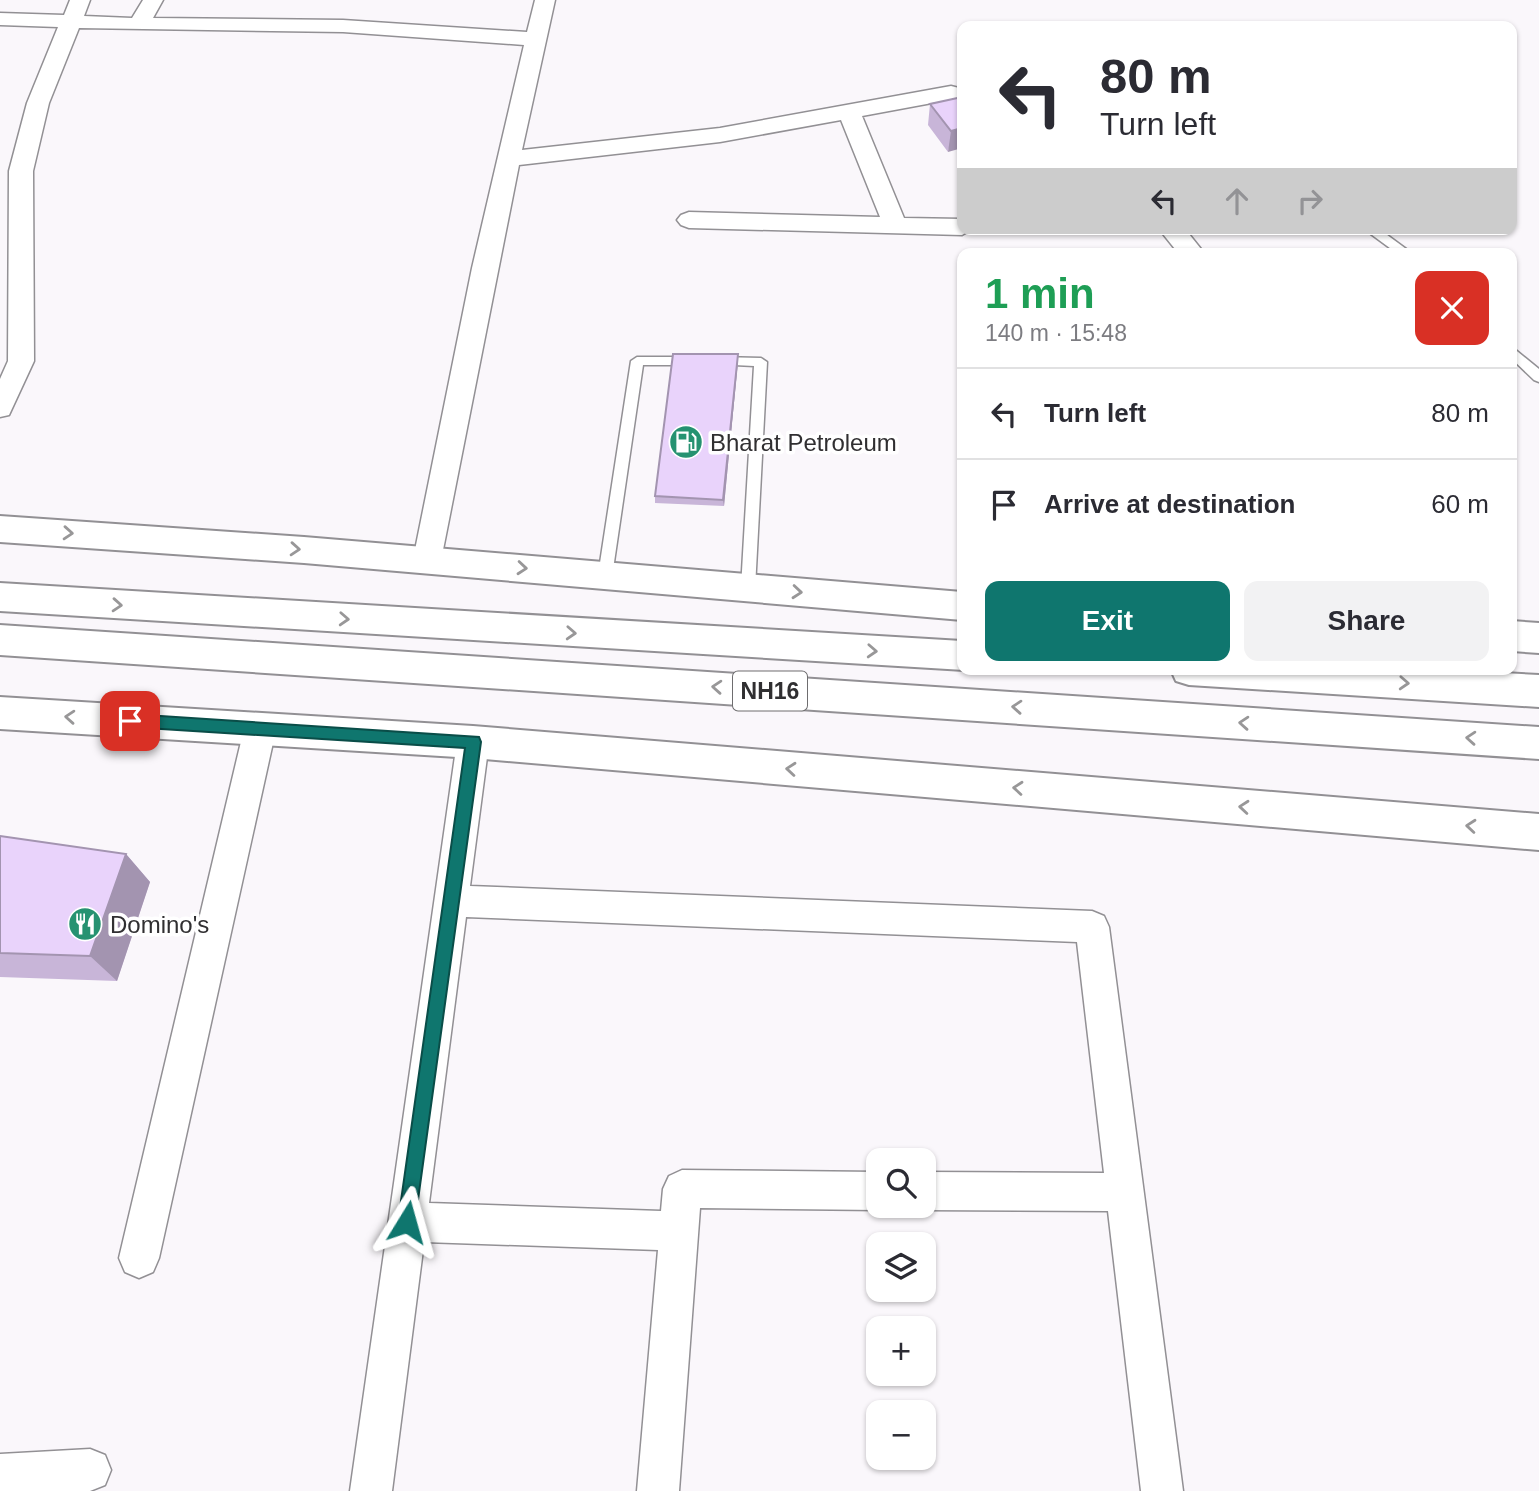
<!DOCTYPE html>
<html lang="en">
<head>
<meta charset="utf-8">
<style>
  :root { --surface:#fff; --page:#f2f2f3; --text:#2b2b33; --muted:#7c7c81; --line:#e1e1e2; --accent:#0f766e }
  body { margin:0; font-family:Helvetica,sans-serif; background:var(--page); color:var(--text); height:100vh; display:flex; flex-direction:column; font-size:26px; white-space:nowrap }
  * { box-sizing:border-box; margin:0 }
  p { font-size:23px; color:var(--muted) }
  .icon { flex:none; width:38px; height:38px; fill:none; stroke:currentColor; stroke-width:2; stroke-linecap:round; stroke-linejoin:round }
  .map { position:relative; flex:1; overflow:hidden }
  .details { position:absolute; left:957px; top:248px; width:560px; height:427px; display:flex; flex-direction:column; background:var(--surface); border-radius:14px; box-shadow:0 2px 5px #0004 }
  .details>* { flex:none }
  .top-card { position:absolute; left:957px; top:21px; width:560px; height:214px; border-radius:14px; box-shadow:0 2px 5px #0004; background:#fff; color:var(--text); overflow:hidden }
  .buttons { position:absolute; left:866px; top:1148px; display:grid; gap:14px }
  .buttons a { display:grid; place-items:center; width:70px; height:70px; border-radius:14px; background:var(--surface); box-shadow:0 2px 5px #0004; font-size:35px }
  .pin { position:absolute; display:grid; place-items:center; width:60px; height:60px; color:#fff; margin:-30px; border-radius:14px; box-shadow:0 4px 10px #0006 }
  .me { position:absolute; width:77px; margin:-38px; rotate:8deg; stroke-linejoin:round; filter:drop-shadow(0 0 5px #0008) }
  .turn { display:flex; align-items:center; gap:24px; height:147px; padding:0 28px; font-size:32px }
  .turn .icon { width:91px; height:91px; stroke-width:2.5 }
  .turn b { display:block; font-size:49px; line-height:60px }
  .lanes { display:flex; align-items:center; height:66px; padding:0 28px; background:#0003; justify-content:center; gap:35px; direction:ltr }
  .lanes .off { opacity:.35 }
  .round { display:grid; place-items:center; flex:none; width:74px; height:74px; border-radius:14px; background:var(--page) }
  .summary { display:flex; align-items:center; justify-content:space-between; height:119px; padding:0 28px }
  h1 { font-size:42px; font-weight:600; line-height:52px; color:#1e9e55 }
  .primary-button { display:flex; gap:14px; margin-top:auto; padding:14px 28px }
  .primary-button a { flex:1; height:80px; border-radius:14px; background:var(--accent); color:#fff; font-size:28px; font-weight:600; line-height:80px; text-align:center }
  .primary-button a+a { background:var(--page); color:var(--text) }
  ul { padding:0; list-style:none }
  li { display:flex; align-items:center; gap:21px; height:91px; padding:0 28px; border-top:2px solid var(--line) }
  li div { flex:1 }
  li b { display:block; font-size:26px }
  li em { font-style:normal }
  .map>svg:first-child { display:block }
  .lines { fill:none; stroke-linecap:round; stroke-linejoin:round }
  .lane-casing { stroke:#929094; stroke-width:3 }
  .street-casing { stroke:#929094; stroke-width:3 }
  .secondary-casing { stroke:#929094; stroke-width:4 }
  .highway-casing { stroke:#929094; stroke-width:4 }
  .lane { fill:#fff; fill-rule:evenodd }
  .street { fill:#fff; fill-rule:evenodd }
  .secondary { fill:#fff; fill-rule:evenodd }
  .highway { fill:#fff; fill-rule:evenodd }
  .wall { fill:#c8b5d8 }
  .shaded-wall { fill:#a394b0 }
  .building { fill:#e9d3fb; stroke:#a394b0; stroke-width:2 }
  .oneway { stroke:#989798 }
  .route { fill:#0f766e; stroke:#0a4d48; stroke-width:2 }
  .labels { text-anchor:middle; dominant-baseline:central; stroke-width:7; stroke-linejoin:round; paint-order:stroke }
  .shield { fill:#fff; stroke:#6e6d6f; stroke-width:2 }
  .shield-label { font-size:23px; font-weight:bold; fill:#302f31 }
  .poi-label { font-size:24px; fill:#302f31; stroke:#fff; text-anchor:start }
</style>
</head>
<body>
<div class="map">
<svg width="1539" height="1491" viewBox="0 0 1539 1491">
  <rect width="100%" height="100%" fill="#faf7fb"/>
  <g class="lines">
    <g class="lane-casing">
      <path id="lane" d="M1364,229H1379L1413,254H1398Z
        M1512,347L1539,369V382L1534,380L1512,359Z
        M637,357H693L699,361L693,365H643L612,576L605,582L598,576L631,361Z
        M719,357L761,358L767,362L755,588L748,594L741,588L754,366L714,364L713,361Z"/>
    </g>
    <g class="street-casing">
      <path id="street" d="M70,0H90L84,16L132,18L143,0H163L153,18L343,20L527,32L535,0H555L522,150L720,128L951,86L959,88L962,93L959,98L862,116L904,218L962,219V229H972L962,235L689,228L681,225L677,220L681,215L689,212L880,217L841,120L720,142L519,165L441,560L437,568L427,571L417,568L413,560L472,268L524,45L343,32L79,28L49,103L33,171L34,361L9,415L0,417V379L8,361L9,171L27,103L58,27L0,25V13L64,15Z
        M1159,229H1185L1205,254H1179Z
        M260,716L271,720L276,729L159,1258L153,1272L139,1278L125,1272L119,1258L244,729L249,720Z
        M473,729L484,733L489,742L470,886L1092,911L1104,916L1109,927L1183,1491H1141L1108,1211L924,1210L914,1206H924V1172L1104,1173L1077,942L466,917L429,1203L661,1211L663,1189L669,1176L682,1170L878,1172V1206H888L878,1210L700,1208L679,1491H637L658,1250L424,1242L392,1491H350L457,742L462,733Z
        M90,1449L105,1455L111,1470L105,1485L90,1491H0V1454Z"/>
    </g>
    <g class="secondary-casing">
      <path id="secondary" d="M0,516L304,537L962,592V620L304,563L0,542Z
        M1512,621L1539,623V653L1512,651Z
        M0,697L473,726L1539,814V850L473,758L0,729Z"/>
    </g>
    <g class="highway-casing">
      <path id="highway" d="M0,583L962,641L964,670L0,611Z
        M0,625L1539,727V759L0,655Z
        M1171,670H1450L1539,675V707L1189,685L1176,681Z"/>
    </g>
    <use href="#lane" class="lane"/>
    <use href="#street" class="street"/>
    <use href="#secondary" class="secondary"/>
    <use href="#highway" class="highway"/>
  </g>
  <path class="wall" d="M962,97L948,152L928,125L930,104Z
    M738,361L724,506L655,503V496Z
    M0,836L126,854L150,882L117,981L0,977Z"/>
  <path class="shaded-wall" d="M962,128V148L948,152L951,131Z
    M738,354V361L724,506L723,500Z
    M126,854L150,882L117,981L90,956Z"/>
  <path class="building" d="M962,97V128L951,131L930,104Z
    M673,354H738L723,500L655,496Z
    M0,836L126,854L90,956L0,953Z"/>
  <defs><path id="oneway-chevron" d="M-2-3.5L2.5 0L-2 3.5" fill="none" stroke-width="1.6" stroke-linecap="round" stroke-linejoin="round" transform="scale(1.75)"/></defs>
  <g class="oneway">
    <use href="#oneway-chevron" transform="translate(68 533) rotate(4)"/>
    <use href="#oneway-chevron" transform="translate(295 549) rotate(4)"/>
    <use href="#oneway-chevron" transform="translate(522 568) rotate(5)"/>
    <use href="#oneway-chevron" transform="translate(797 592) rotate(5)"/>
    <use href="#oneway-chevron" transform="translate(117 605) rotate(4)"/>
    <use href="#oneway-chevron" transform="translate(344 619) rotate(3)"/>
    <use href="#oneway-chevron" transform="translate(571 633) rotate(3)"/>
    <use href="#oneway-chevron" transform="translate(872 651) rotate(3)"/>
    <use href="#oneway-chevron" transform="translate(1404 683) rotate(3)"/>
    <use href="#oneway-chevron" transform="translate(717 687) rotate(-176)"/>
    <use href="#oneway-chevron" transform="translate(1017 707) rotate(-176)"/>
    <use href="#oneway-chevron" transform="translate(70 717) rotate(-176)"/>
    <use href="#oneway-chevron" transform="translate(1244 723) rotate(-176)"/>
    <use href="#oneway-chevron" transform="translate(1471 738) rotate(-176)"/>
    <use href="#oneway-chevron" transform="translate(791 769) rotate(-175)"/>
    <use href="#oneway-chevron" transform="translate(1018 788) rotate(-175)"/>
    <use href="#oneway-chevron" transform="translate(1244 807) rotate(-175)"/>
    <use href="#oneway-chevron" transform="translate(1471 826) rotate(-175)"/>
  </g>
  <path class="route" d="M130,714L479,737L481,742L414,1229L407,1232L401,1229L398,1222L465,748L130,727L122,721Z"/>
  <defs>
    <g id="fuel-disc" transform="scale(1.75)"><circle r="9.5" fill="#269271" stroke="#fff"/><path d="M-5.5-6h7V0h2V4h1.3V-2.5L3-4.5l.8-.8L6-3V5H2.5V1h-1V6h-7ZM-4.2-4.7v3.2H.2V-4.7Z" fill="#fff"/></g>
    <g id="restaurant-disc" transform="scale(1.75)"><circle r="9.5" fill="#269271" stroke="#fff"/><path d="M-5-6h1v4h1v-4h1v4h1v-4h1v5L-1.5 .5V6h-2V.5L-5-1ZM5-6V6H3V1.5H1.5Q1.5-4 5-6Z" fill="#fff"/></g>
  </defs>
  <g fill-rule="evenodd">
    <use href="#fuel-disc" x="686" y="442"/>
    <use href="#restaurant-disc" x="85" y="924"/>
  </g>
  <g class="labels">
    <rect class="shield" x="733" y="671.5" width="74" height="39" rx="5"/>
    <g class="shield-label">
      <text x="770" y="691">NH16</text>
    </g>
    <g class="poi-label">
      <text x="710" y="442">Bharat Petroleum</text>
      <text x="110" y="924">Domino's</text>
    </g>
  </g>
</svg>
<div class="buttons">
<a><svg class="icon" aria-label="search" viewBox="0 0 24 24"><circle cx="10" cy="10" r="6"/><path d="M15 15l6 6"/></svg></a>
<a><svg class="icon" aria-label="layers" viewBox="0 0 24 24"><path d="M12 4l9 5-9 5-9-5zM3 14l9 5 9-5"/></svg></a>
<a>+</a>
<a>−</a>
</div>
<div class="pin" style="left:130px;top:721px;background:#d93025"><svg class="icon" aria-label="arrive" viewBox="0 0 24 24"><path d="M6 21V4h12l-3 4 3 4H6"/></svg></div>
<svg class="me" style="left:407px;top:1222px" viewBox="-20 -20 40 40"><path d="M0-17L14 15 0 8-14 15z" fill="#0f766e" stroke="#fff" stroke-width="4"/></svg>
<div class="top-card">
<div class="turn"><svg class="icon" aria-label="left" viewBox="0 0 24 24"><path d="M17 20v-9H6M10 6l-5 5 5 5"/></svg><div><b>80 m</b>Turn left</div></div>
<div class="lanes"><svg class="icon" aria-label="left" viewBox="0 0 24 24"><path d="M17 20v-9H6M10 6l-5 5 5 5"/></svg><svg class="icon off" aria-label="ahead" viewBox="0 0 24 24"><path d="M12 20V5M6 11l6-6 6 6"/></svg><svg class="icon off" aria-label="right" viewBox="0 0 24 24"><path d="M7 20v-9h11M14 6l5 5-5 5"/></svg></div>
</div>
<section class="details">
<div class="summary"><div><h1>1 min</h1><p>140 m · 15:48</p></div><a class="round" style="background:#d93025;color:#fff"><svg class="icon" aria-label="close" viewBox="0 0 24 24"><path d="M6 6l12 12M18 6L6 18"/></svg></a></div>
<ul>
<li><svg class="icon" aria-label="left" viewBox="0 0 24 24"><path d="M17 20v-9H6M10 6l-5 5 5 5"/></svg><div><b>Turn left</b></div><em>80 m</em></li>
<li><svg class="icon" aria-label="arrive" viewBox="0 0 24 24"><path d="M6 21V4h12l-3 4 3 4H6"/></svg><div><b>Arrive at destination</b></div><em>60 m</em></li>
</ul>
<div class="primary-button"><a>Exit</a><a>Share</a></div>
</section>
</div>
</body>
</html>
